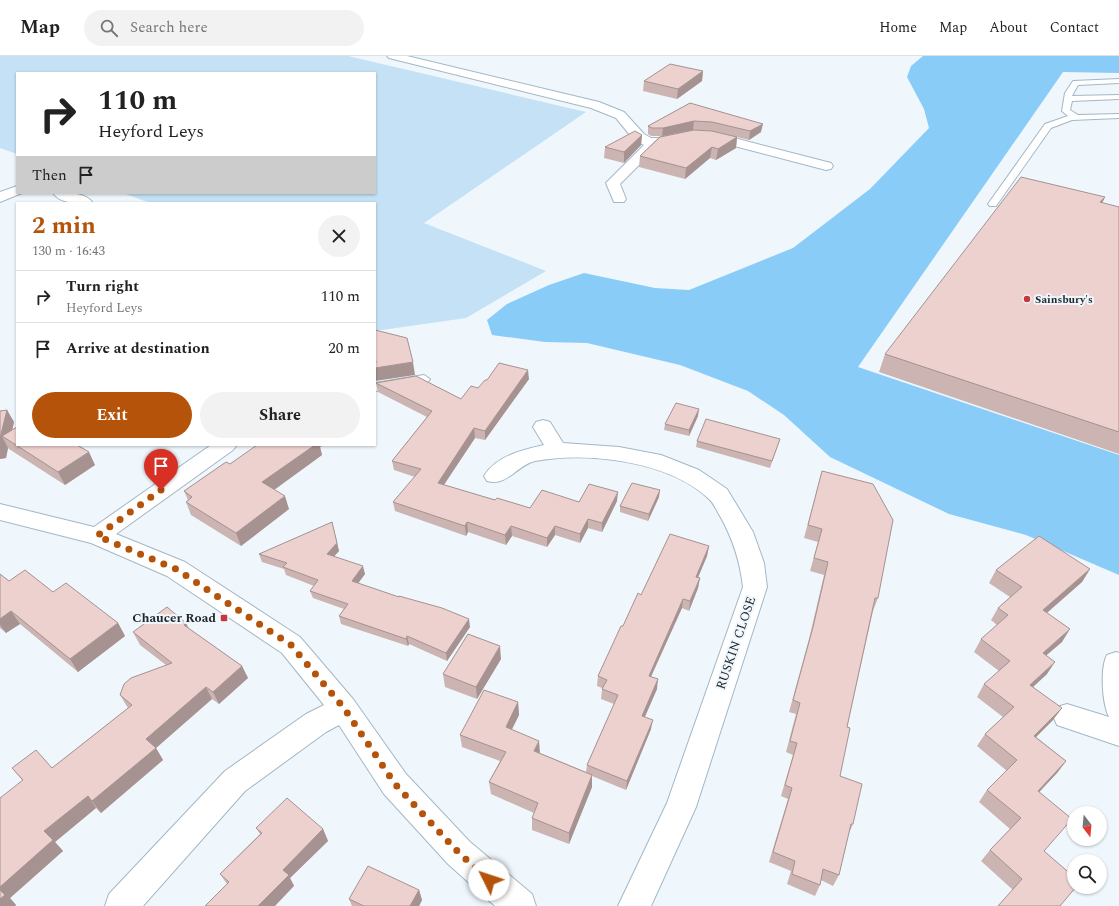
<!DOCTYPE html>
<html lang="en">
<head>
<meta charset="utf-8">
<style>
  :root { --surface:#fff; --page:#f2f2f2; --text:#222; --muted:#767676; --line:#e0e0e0; --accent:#b45309 }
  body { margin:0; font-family:Spectral,serif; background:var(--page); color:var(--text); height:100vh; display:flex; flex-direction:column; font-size:15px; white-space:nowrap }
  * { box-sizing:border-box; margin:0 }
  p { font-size:13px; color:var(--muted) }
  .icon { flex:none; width:22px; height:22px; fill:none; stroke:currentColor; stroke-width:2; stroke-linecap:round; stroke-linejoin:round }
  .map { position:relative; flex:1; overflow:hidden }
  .drawer { position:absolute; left:16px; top:146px; width:360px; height:244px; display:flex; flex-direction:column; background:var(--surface); border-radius:0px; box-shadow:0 1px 3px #0004 }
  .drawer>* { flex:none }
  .banner { position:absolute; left:16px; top:16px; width:360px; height:122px; border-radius:0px; box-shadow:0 1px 3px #0004; background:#fff; color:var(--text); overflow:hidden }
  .needle { width:26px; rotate:164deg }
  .tools { position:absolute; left:1067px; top:750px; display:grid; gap:8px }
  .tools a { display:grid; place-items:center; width:40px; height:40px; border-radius:50%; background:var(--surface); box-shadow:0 1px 3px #0004; font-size:20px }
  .pin { position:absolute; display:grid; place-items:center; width:34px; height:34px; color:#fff; margin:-41px -17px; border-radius:50% 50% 50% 0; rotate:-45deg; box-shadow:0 0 4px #0007 }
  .pin .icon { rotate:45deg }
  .me { position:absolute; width:44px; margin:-22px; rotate:311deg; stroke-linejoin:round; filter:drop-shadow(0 0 3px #0008) }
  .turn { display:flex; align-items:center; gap:14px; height:84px; padding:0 16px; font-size:18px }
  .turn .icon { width:52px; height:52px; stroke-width:2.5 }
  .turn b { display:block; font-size:28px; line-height:34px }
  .then { display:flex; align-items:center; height:38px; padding:0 16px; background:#0003; gap:8px; font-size:15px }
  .round { display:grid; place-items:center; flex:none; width:42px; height:42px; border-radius:21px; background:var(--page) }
  .summary { display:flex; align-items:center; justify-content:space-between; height:68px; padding:0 16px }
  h1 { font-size:24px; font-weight:700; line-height:30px; color:var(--accent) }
  .primary-button { display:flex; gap:8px; margin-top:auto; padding:8px 16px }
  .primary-button a { flex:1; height:46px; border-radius:24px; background:var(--accent); color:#fff; font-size:16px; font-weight:700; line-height:46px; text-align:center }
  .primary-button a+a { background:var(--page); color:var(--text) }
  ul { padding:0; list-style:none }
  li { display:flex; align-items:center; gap:12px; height:52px; padding:0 16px; border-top:1px solid var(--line) }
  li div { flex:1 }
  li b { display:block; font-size:15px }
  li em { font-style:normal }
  header { display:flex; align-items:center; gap:24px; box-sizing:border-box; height:56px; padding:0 20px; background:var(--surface); border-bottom:1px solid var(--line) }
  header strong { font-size:19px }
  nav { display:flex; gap:22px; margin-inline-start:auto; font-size:14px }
  .search { width:280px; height:36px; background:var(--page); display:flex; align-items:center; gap:10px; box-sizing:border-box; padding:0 14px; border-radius:22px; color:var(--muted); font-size:15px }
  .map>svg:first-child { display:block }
  .green { fill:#c4e1f5 }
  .forest { fill:#89ccf8 }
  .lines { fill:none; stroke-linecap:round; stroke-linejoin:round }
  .service-casing { stroke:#a3b7c5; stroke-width:2 }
  .minor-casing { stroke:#a3b7c5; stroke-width:2 }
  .service { fill:#fff; fill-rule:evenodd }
  .minor { fill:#fff; fill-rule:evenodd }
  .wall { fill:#cbb4b2; fill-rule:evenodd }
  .shaded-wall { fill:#a59291 }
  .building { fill:#ecd1cf; stroke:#a59291 }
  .route { stroke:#b45309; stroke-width:7; stroke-dasharray:0 12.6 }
  .poi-dot { fill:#c7383d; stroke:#eff7fd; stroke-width:1.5 }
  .labels { text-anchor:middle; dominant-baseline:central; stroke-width:4; stroke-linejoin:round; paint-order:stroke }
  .far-poi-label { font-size:11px; font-weight:bold; fill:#1f262c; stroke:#eff7fd; text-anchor:start }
  .poi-label { font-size:13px; font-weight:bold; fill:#1f262c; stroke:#eff7fd; text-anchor:end }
  .street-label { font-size:13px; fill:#1f262c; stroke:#eff7fd }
</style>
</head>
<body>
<header>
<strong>Map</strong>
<div class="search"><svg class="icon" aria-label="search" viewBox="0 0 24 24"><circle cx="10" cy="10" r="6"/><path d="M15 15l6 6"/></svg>Search here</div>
<nav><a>Home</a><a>Map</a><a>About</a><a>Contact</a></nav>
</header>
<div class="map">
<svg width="1119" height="850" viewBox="0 0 1119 850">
  <rect width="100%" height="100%" fill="#eff7fd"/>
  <path class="green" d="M0,0H348L586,56L424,167L546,215L466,262L375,275V147H150L123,137H375V17H17V98L0,92Z"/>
  <path class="forest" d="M923,0H1119V17L1063,16L858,311L1119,399V519L1026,479L949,458L830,401L784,359L748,335L680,309L587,287L545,286L492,279L487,264L507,248L549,229L584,217L655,232L689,234L793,192L870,133L929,72L924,53L907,21L911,10Z"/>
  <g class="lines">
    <g class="service-casing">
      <path id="service" d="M1119,23V27L1078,29L1072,40L1119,39V43L1072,45L1070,54L1078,59L1119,58V62L1072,64L1051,72L996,150H990L988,148L1045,68L1068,60L1062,55L1065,37L1073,25Z
        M424,319L430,323L428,326L375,335V327Z"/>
    </g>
    <g class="minor-casing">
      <path id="minor" d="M387,0H407L599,46L624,56L644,78L651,82H662L693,75L711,76L831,107L833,110L831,113L826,114L711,84L693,83L658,90L620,128L626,143L624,146H614L606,127L644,89L634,84L616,62L591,52L389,2Z
        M17,130V137H22L0,146V136Z
        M53,137C65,137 85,135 93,147C81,147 61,149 53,137Z
        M543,364L550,366L563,387L619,391L661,399L699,414L727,433L753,476L764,507L767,531L696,751L651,850H618L667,747L743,531C740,505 733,483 720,460C717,455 714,448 710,444C671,405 587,395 535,405C517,409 507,431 487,425L484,420C496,400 522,394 544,389L533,371L536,366Z
        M211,389H237L233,394L116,478L185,506L300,581L353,643L406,718L470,786L532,838L536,850H495L448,808L384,738L339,669L326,676L245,735L143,850H105L109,838L225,715L306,658L324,649L282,597L167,520L91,487L0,464V448L94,471Z
        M1116,596L1119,597V690L1057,669L1053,660L1057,651L1067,648L1109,661C1102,647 1100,612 1107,599Z"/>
    </g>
    <use href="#service" class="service"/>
    <use href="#minor" class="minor"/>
  </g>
  <path class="wall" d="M703,15L702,25L677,43L643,35L644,25Z
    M690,47L761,76L749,84L737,81L736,92L716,104L710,102L685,123L639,111L640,100L660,80H651L648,78V70ZM693,74H711L673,78Z
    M642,79L641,89L624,107L604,102L605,91Z
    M1105,141L1102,147L1119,151V398L879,316L885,298Z
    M529,323L485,384L475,382L444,429L495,444L530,452L579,446L617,445L602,476L588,472L580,487L555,479L547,491L512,480L506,489L468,476L466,480L395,455L393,446L415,421L394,414L392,405L427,361L378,336L376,327L461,343L478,332L487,324Z
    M7,354L14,366L12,374L95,409L65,429L9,393L8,392L6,402L0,403V355Z
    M698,360L689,380L664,374L665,368Z
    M780,383L778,389L770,412L696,391L697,385Z
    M320,391L322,399L274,434L289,453L241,490L191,459L186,446L188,444L184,435L230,408Z
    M822,415L878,542L873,555L847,671L840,720L853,768L849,777L839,819L833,830L821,824L820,829L815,840L787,828L791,815L769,806L788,743L781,740L793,699L786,696L796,658L789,656L809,583L824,519L810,515L818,486L804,482Z
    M659,441L648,465L620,456V450Z
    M334,474L339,495L334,500L365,518L358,527L470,571L447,605L409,588L408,590L341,568L339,560L344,553L313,542L310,535L314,530L286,519L284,513L262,506L259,498Z
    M709,490L707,500L698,521L700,522L698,532L689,555L682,552L651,621L657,633L645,661L651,673L626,734L592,720V731L569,788L532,774V762L534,757L491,738L489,726L500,705L462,691L460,679L518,646L519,659L512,673L540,697L586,716L587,709L614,648L601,643L602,633V632L597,630L598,620L623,570L641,539Z
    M1090,513L1082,526L1047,557L1062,586L1046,599L1047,618L1033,631L1053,664L1036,681L1066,705L1057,717L1039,736L1044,795L1074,821L1013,834L981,805L990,794L1010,773L979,746L987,734L1007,715L977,690L985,678L1003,661L977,641L984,628L999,615L974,596L981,583L997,569L991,564L998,552L1010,541L989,527L996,514Z
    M0,518L9,525L53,536L118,567L125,580L78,616L20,568L6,577L0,572Z
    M189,573L242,610L248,622L219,648L212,643L156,692L163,704L101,757L96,752L55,786L63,795L10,842L16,849L15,850H0L22,724L12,712H52L128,652L120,639L166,609L140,589L133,576Z
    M501,603L477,643L445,631L443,618Z
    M256,772L323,773L328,785L290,822L294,830L227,828L220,818L260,778Z
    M419,834L422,844L419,850H352L349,843Z"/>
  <path class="shaded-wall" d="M703,15L702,25L677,43L678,33Z
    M694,65L693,74L662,80L663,72Z
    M763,68L761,76L749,84L750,75Z
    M642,79L641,89L624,107V96Z
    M737,81L736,92L716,104L718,93Z
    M712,91L710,102L685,123L686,112Z
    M1105,141L1097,157L1100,146Z
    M413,306L415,319L375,325V312Z
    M528,314L529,323L485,384V375Z
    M699,353L698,360L689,380V374Z
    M7,354L14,366L10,385L2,380L8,392L6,402L0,403V382Z
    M474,372L475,382L439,436L438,427Z
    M314,389H324L320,391L322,399L267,439L262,426Z
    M89,396L95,409L65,429L58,416Z
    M660,434L659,441L648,465L649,458Z
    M618,436L617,445L602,476V467Z
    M285,440L289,453L241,490L236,477Z
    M588,463V472L580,487V478Z
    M332,466L339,495L329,506L327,498Z
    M467,466L468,476L466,480L465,470Z
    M511,470L512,480L506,489L505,479Z
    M555,470V479L547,491V482Z
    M709,490L707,500L694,531L696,521Z
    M363,510L365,518L354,533L352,525Z
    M1090,513L1082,526L1035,567L1043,554Z
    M700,522L698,532L689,555L690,545Z
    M683,543L682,552L647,629L649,620Z
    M11,555L20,568L6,577L0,569V563Z
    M469,563L470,571L447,605L446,597Z
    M118,567L125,580L78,616L70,603Z
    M186,567L192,579L184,569Z
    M1070,573L1062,586L1035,609L1043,597Z
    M407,580L409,588L408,590L406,583Z
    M500,590L501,603L477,643L476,631Z
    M1055,606L1047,618L1022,641L1030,629Z
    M242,610L248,622L219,648L213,636Z
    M658,623L657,633L641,669L642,660Z
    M206,631L212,643L156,692L163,704L101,757L92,745L146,683Z
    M518,646L519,659L507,683L506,671Z
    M1062,652L1053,664L1025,692L1034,680Z
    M653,664L651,673L626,734L627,725Z
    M539,685L540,697L534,695Z
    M1066,705L1057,717L1029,747L1038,735Z
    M592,719V731L569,788V777Z
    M88,740L96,752L55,786L63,795L10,842L16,849L15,850H0V831L44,775Z
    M323,773L328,785L290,822L294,830L275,850H258L283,814Z
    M419,834L422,844L419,850H410Z"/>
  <path class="building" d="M670,8L703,15L678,33L644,25Z
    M690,47L763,68L750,75L712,66L694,65L663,72H652L648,70Z
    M694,74L712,75L737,81L718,93L712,91L686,112L640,100L660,81Z
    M635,75L642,79L624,96L605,91Z
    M1021,121L1105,141L1100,146L1119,151V376L885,298Z
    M375,274L407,282L413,306L375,312V308L376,307L375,300Z
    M499,307L528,314L485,375L474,372L438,427L495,444L497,442L530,452L542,434L579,446L589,428L618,436L602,467L588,463L580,478L555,470L547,482L511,470L505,479L467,466L465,470L393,446L421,413L392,405L432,355L376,327L416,320L461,343L471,330L478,332L485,324H487Z
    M676,347L699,353L689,374L665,368Z
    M7,354L0,382V355Z
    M706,363L780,383L772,405L697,385Z
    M17,371V389H77L89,396L58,416L2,380Z
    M257,389H315L262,426L285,440L236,477L186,446L192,441L184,435L226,406L230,408Z
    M822,415L873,428L893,464L878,542H875L847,671L850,672L840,720L862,728L853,768H851L839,819L823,813L820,829L792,818L795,805L773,796L792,732L785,729L797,687L790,685L800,647L793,644L813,571L828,506L814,502L822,473L808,469Z
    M632,427L660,434L649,458L620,450Z
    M332,466L337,487L327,498L363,510L352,525L399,541V540L442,552L469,563L446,597L407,580L406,583L339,560L348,548L310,535L318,524L283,511L287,507L259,498Z
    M670,478L709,490L696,521L700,522L690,545L683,543L649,620L658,623L642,660L653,664L627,725L587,709L618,639L602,633L607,624L598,620L621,570H623L638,537L641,539Z
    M1039,480L1090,513L1043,554L1070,573L1043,597L1055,606L1030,629L1062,652L1034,680L1066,705L1038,735L1072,763L1044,795L1074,821V831H1076L1060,850H998L1022,823L990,794L1021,762L987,734L1017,704L985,678L1014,651L984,628L1010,605L981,583L1008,559L998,552L1022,531L996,514Z
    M25,514L53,536L66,527L118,567L70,603L11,555L0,563V518L9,525Z
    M167,551L186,567L184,569L242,610L213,636L206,631L146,683L156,692L92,745L88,740L44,775L53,784L0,831V742L23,724L12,712L36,694L52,712L132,649L120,639L124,628L131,622L172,607L133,576Z
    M468,578L500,590L476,631L443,618Z
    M484,634L518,646L506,671L539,685L534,695L592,719L569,777L532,762L538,747L489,726L506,696L460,679Z
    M287,742L323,773L283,814L289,819L258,850H205L229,826L220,818L262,777L256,772Z
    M368,810L419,834L410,850H364L349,843Z
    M0,834L5,839L0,843Z"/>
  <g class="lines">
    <path class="route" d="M161,434L97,480L176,513L291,589L344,652L395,728L459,797L489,824"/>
  </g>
  <g class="poi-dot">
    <circle cx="1027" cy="243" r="4"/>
    <rect x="220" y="558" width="8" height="8" rx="2"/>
  </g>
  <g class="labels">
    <g class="far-poi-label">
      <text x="1035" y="243">Sainsbury's</text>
    </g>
    <g class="poi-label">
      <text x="216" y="562">Chaucer Road</text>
    </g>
    <g class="street-label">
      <text transform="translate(736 587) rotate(-71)">RUSKIN CLOSE</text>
    </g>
  </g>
</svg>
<div class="tools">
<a><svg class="needle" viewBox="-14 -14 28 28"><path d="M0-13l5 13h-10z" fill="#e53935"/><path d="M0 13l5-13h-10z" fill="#767676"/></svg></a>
<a><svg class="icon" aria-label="search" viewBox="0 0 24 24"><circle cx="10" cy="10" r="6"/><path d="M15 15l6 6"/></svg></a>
</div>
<div class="pin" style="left:161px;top:434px;background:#d93025"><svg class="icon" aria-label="arrive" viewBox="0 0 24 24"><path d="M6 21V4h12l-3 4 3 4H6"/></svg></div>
<svg class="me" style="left:489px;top:824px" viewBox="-20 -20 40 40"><circle r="19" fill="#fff"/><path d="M0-13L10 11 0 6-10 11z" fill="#b45309"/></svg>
<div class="banner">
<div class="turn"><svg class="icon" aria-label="right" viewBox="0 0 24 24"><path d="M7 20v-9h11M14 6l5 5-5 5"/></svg><div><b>110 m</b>Heyford Leys</div></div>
<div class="then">Then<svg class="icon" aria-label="arrive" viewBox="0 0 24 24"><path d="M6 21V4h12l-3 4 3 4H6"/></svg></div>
</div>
<section class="drawer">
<div class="summary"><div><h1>2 min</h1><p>130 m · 16:43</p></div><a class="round"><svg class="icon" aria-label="close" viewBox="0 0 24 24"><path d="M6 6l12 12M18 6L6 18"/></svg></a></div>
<ul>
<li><svg class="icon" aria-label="right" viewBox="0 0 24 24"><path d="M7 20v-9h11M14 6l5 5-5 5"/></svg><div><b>Turn right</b><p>Heyford Leys</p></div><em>110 m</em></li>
<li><svg class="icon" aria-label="arrive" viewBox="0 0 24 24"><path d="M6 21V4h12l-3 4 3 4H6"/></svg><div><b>Arrive at destination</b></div><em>20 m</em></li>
</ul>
<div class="primary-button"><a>Exit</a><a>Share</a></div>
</section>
</div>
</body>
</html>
